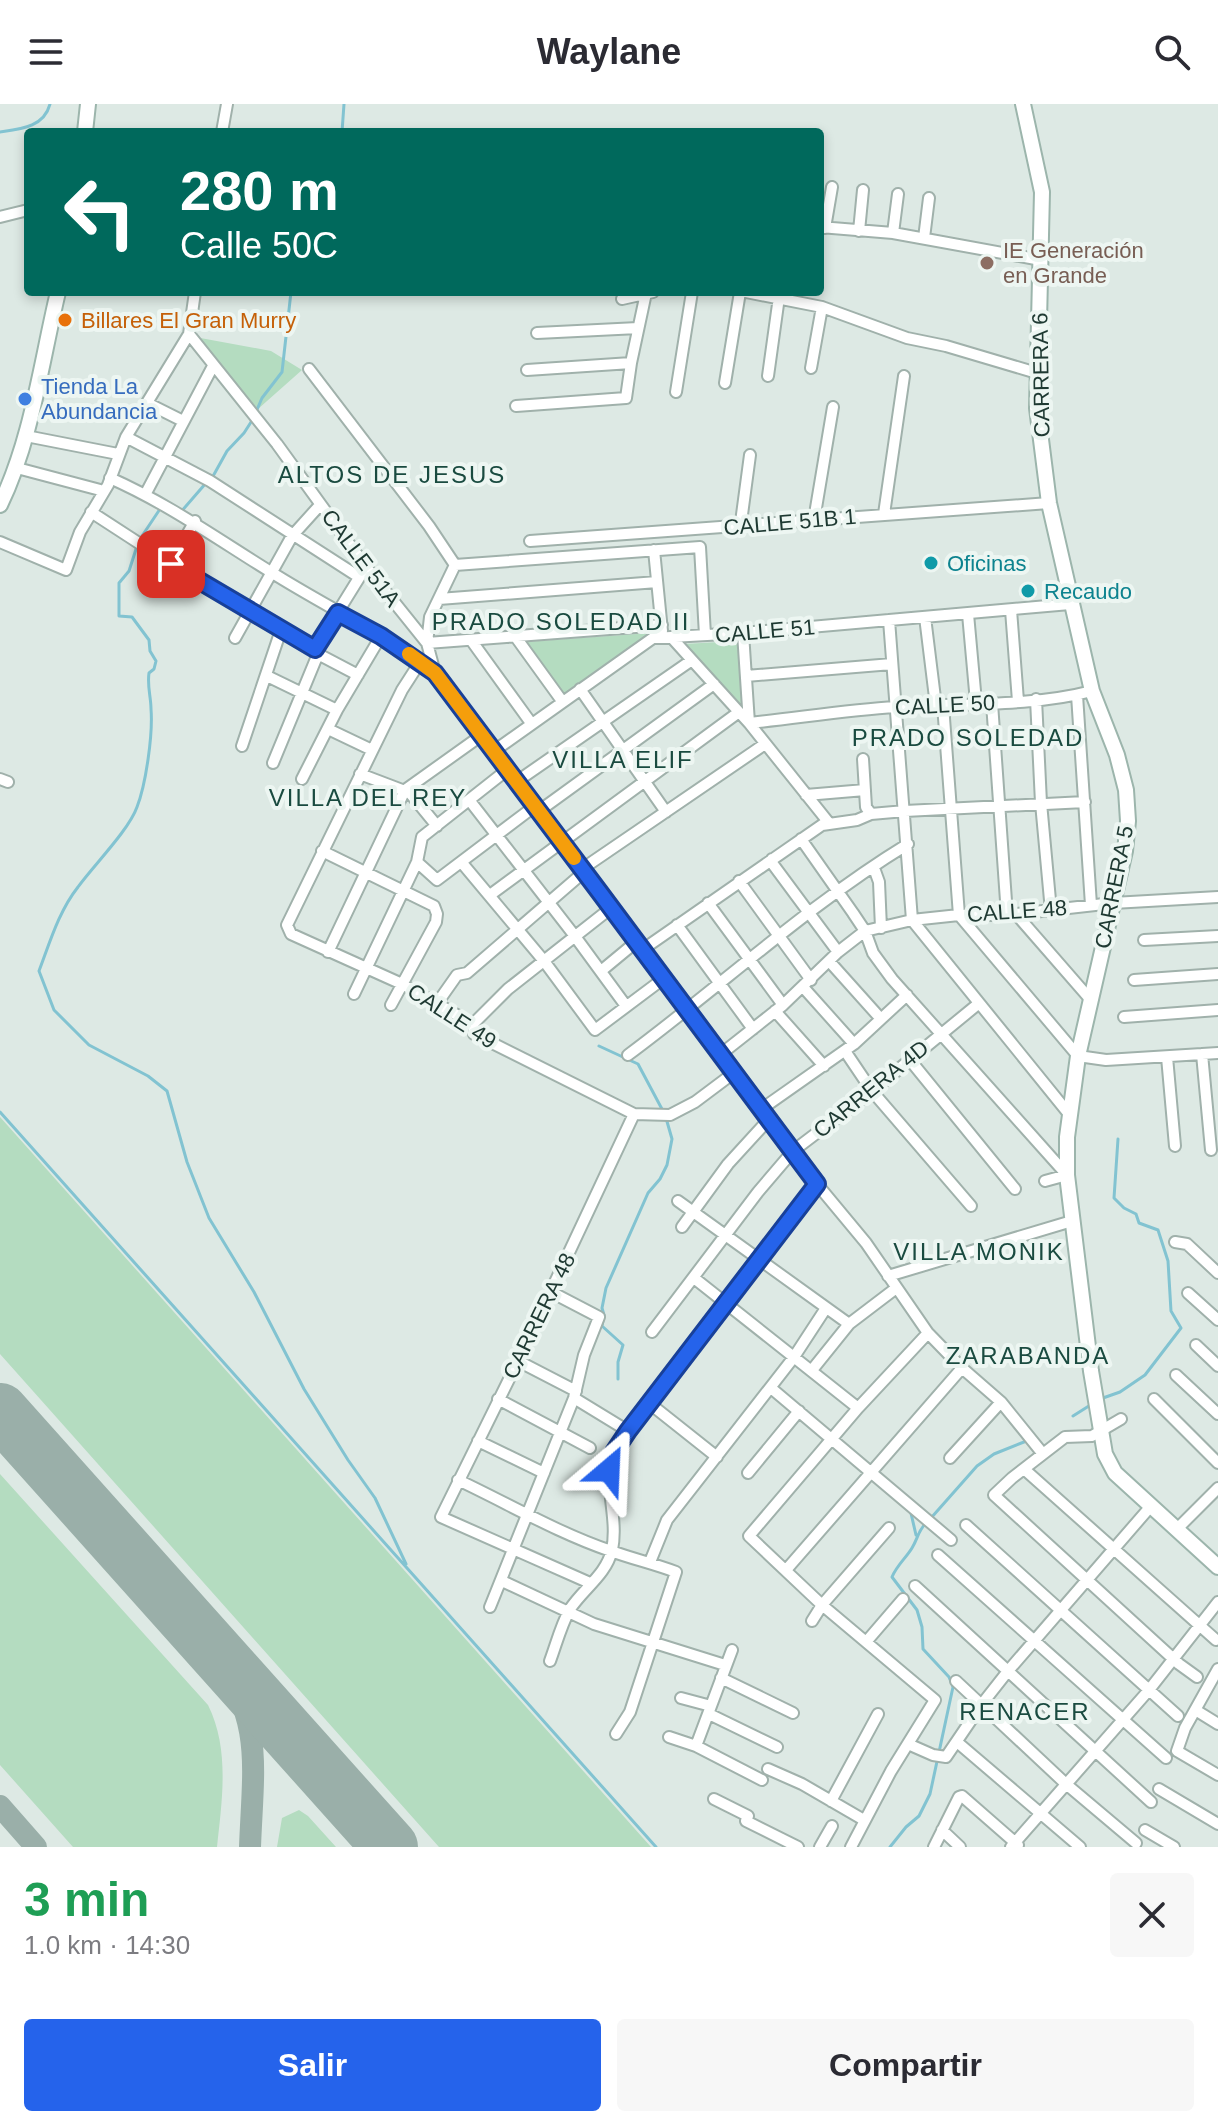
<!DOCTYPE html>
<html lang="es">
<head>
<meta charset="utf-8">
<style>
  :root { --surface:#fff; --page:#f7f7f7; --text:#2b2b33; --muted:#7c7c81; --accent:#2563eb }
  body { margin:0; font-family:Helvetica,sans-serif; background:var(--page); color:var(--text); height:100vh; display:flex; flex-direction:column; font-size:30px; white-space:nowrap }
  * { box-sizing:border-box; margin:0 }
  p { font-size:26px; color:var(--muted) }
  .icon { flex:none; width:44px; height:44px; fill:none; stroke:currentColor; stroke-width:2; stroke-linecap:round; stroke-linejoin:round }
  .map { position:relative; height:1743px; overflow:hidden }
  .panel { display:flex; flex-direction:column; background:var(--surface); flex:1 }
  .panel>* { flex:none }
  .guide { position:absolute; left:24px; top:24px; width:800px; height:168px; border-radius:8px; box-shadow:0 4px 12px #0003; background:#00695c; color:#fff; overflow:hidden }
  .pin { position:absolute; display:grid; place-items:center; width:68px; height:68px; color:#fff; margin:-34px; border-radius:16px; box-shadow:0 4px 12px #0006 }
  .me { position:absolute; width:88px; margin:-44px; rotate:26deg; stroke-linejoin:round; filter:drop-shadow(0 0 6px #0008) }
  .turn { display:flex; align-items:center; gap:28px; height:168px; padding:0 24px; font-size:36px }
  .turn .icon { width:104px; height:104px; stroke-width:2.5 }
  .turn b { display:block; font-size:56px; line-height:68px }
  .round { display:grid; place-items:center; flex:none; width:84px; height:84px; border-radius:8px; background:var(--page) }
  .summary { display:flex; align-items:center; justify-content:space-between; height:136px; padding:0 24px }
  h1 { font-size:48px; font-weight:600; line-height:60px; color:#1e9e55 }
  .action { display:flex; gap:16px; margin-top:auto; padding:16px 24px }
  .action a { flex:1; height:92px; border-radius:8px; background:var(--accent); color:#fff; font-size:32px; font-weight:600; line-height:92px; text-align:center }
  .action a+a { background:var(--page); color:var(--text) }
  header { display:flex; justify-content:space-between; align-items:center; height:104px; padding:0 24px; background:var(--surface); font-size:36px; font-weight:600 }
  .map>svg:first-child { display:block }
  .green { fill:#b4dcc0 }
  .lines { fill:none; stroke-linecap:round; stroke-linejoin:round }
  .stream { stroke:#82c3d1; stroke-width:3 }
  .taxiway { stroke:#9aafa9; stroke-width:22 }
  .runway { stroke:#9aafa9; stroke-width:56 }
  .street-casing { stroke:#a0b1ab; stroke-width:14 }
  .secondary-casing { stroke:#9cb5ac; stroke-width:18 }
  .street { stroke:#fff; stroke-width:10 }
  .secondary { stroke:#fff; stroke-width:14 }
  .route-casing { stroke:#184099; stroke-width:20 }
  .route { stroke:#2563eb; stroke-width:14 }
  .slow { stroke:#f59e0b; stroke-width:14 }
  .education-dot { fill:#8d6e63; stroke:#edf6f2; stroke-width:3 }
  .food-dot { fill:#e8710a; stroke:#edf6f2; stroke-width:3 }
  .shop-dot { fill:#3f7fe0; stroke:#edf6f2; stroke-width:3 }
  .culture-dot { fill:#0f9aa8; stroke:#edf6f2; stroke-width:3 }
  .labels { text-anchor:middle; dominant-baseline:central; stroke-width:8; stroke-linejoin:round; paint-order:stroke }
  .education-label { font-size:22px; fill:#785e54; stroke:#edf6f2; text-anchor:start }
  .food-label { font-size:22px; fill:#c56008; stroke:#edf6f2; text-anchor:start }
  .street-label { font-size:22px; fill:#1e3932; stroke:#edf6f2 }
  .shop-label { font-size:22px; fill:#366cbe; stroke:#edf6f2; text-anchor:start }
  .culture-label { font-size:22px; fill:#0d838f; stroke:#edf6f2; text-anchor:start }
  .neighbourhood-label { font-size:24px; letter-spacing:2px; fill:#1a4b40; stroke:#edf6f2 }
</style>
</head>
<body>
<header><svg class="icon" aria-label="menu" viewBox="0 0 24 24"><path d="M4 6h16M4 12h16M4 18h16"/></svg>Waylane<svg class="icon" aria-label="search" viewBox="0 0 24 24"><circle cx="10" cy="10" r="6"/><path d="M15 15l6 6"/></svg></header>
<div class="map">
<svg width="1218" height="1743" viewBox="0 0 1218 1743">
  <rect width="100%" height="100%" fill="#dde9e4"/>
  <path class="green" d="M195,233L271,247L302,266L258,305Z
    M651,529L563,592L524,538Z
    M737,537L744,608L684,540Z
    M0,1013L651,1743H439L0,1250Z
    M0,1370L208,1601C230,1645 222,1696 217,1743H73L0,1661Z
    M299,1706L308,1712L336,1743H277L282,1714Z"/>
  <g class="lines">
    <path class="stream" d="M0,28C21,25 44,23 50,0
      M342,28L344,0
      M256,308L262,294L282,268L291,188
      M212,374L227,347L244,329L253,315
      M180,409L206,379
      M140,435L160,405
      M137,442L129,467L119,479V512L132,513L149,536L150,547L156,557L154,565L149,569C147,582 151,593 151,605C153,630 146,680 137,703C129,726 93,762 78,783C59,807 50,838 39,867L54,906L89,941L148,972L167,987L187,1058L209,1114L254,1188L304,1285L348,1356L375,1394L406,1460
      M599,942L638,960L663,1007
      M0,1008L656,1743
      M618,1275V1258L623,1241L602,1222L604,1211L602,1204L606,1184L648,1089L660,1075L667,1061L672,1035L666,1014
      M1103,1294L1120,1288L1145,1271L1181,1224L1171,1207L1168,1157L1158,1126L1139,1119L1136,1110L1124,1104L1114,1094L1118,1035
      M1073,1312L1092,1300
      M910,1405L916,1431
      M931,1414L977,1362L994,1350L1029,1336
      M890,1743L906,1723L919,1712L930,1690L953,1583L949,1573L923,1545L922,1523L917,1506L892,1473C897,1461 906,1454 912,1444C918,1434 918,1427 926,1419"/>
    <path class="taxiway" d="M214,1547C264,1617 253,1662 250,1743
      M0,1702L36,1743"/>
    <path class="runway" d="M0,1307L390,1743"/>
    <g class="street-casing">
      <path id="street" d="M222,28L227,0
        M0,113L28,106
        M820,123L893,129L1041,156
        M825,124L832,83
        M859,127L863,86
        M893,129L898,90
        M924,134L929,94
        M746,188L822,203L907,234L946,242L1037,269
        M622,195L653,188
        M537,229L638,224
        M189,230L277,340L366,463L427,539L435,569
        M811,264L822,203
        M309,265L429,422L455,461
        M527,266L631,259
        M768,272L779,193
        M725,279L740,188
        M676,288L692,188
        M147,299L183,317
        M516,302L626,294L631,259L646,189
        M26,332L118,350
        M126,333L210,377L359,473
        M17,364L104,387
        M110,374C171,401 223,439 279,473C331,505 387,532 435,569L687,907L763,1004L817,1080L866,1139L928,1229L962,1264L1001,1298L1043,1350
        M146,389L213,262
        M91,408L171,460L315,545
        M815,410L833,303
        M884,410L904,272
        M741,418L750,351
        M530,437L1049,399
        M0,438L66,466L80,428L108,381L126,333L189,230L195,188
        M654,446L662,527
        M455,461L700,443L705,531
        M455,461L430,513L427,539L662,521
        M155,486L195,417
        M439,495L657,478
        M1011,506L1018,597
        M968,510L976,598
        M925,513L936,602
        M889,516L912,816L1069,1010
        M743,529L749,619C798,614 847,606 896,603C959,599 1031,603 1092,587
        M515,532L562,597
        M235,534L292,432L320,401
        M672,534L749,619L829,719
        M471,536L531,619
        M318,550L358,571
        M420,558L402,586L287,821L291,830L402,880L473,920L474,930L634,1010L670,1011L695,998L735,968
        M267,572L337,606
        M746,572L892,560
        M580,585L666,708
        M1077,591L1091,801
        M1036,595L1041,699L1051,807
        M992,599L1007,811
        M943,601L959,811L1078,952L1106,956L1218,949
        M328,625L372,646
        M242,642L281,526
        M494,647L653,534L743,529L1070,500
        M863,655L866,703L871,710
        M273,659L318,550L315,545L362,469
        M360,670L410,689L437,722
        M0,675L8,678
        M302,675L337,606L381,532
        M516,678L692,556
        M806,691L865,686
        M470,697L574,831L626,902
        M539,707L714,580
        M801,735L853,809L865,827L873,849L892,875L1067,1071L1045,1077
        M322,747L434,802L437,810L436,818L391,901
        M772,755V759L838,848
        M417,758L437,776L535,702
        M462,759L544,857L595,926L663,875
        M874,764L879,778L881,824
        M582,765L765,640
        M739,777L811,876
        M490,791L739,608
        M708,799L783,901
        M1016,810L1090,895
        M677,821L753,925
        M1144,836L1218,832
        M642,846L822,721L857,716L871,710L905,707L1085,698
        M328,848L405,686L482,631
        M829,857L881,915
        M601,867L636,838
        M1134,876L1218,870
        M803,883L854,940
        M354,890L417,758L422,733L507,666
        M438,898L457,871L467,869L584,768
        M775,907L824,962
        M1124,913L1218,906
        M473,920L508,885L611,804
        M845,947L872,987L971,1102
        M721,950L783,901L838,848L865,827L912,816L959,811H1007L1113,799L1218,793
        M1202,950L1211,1046
        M628,951C721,882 808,801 908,740
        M1167,953L1175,1042
        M910,956L1015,1085
        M763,1004L854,940L907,891
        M678,1097L849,1220
        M682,1123L728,1060L770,1014
        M1175,1138L1187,1140L1218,1169
        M888,1172L1072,1117
        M694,1174L858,1304
        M1188,1189L1218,1216
        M652,1228L758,1088L793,1047L872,987L978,900
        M1196,1241L1218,1262
        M518,1257L576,1287
        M812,1266L849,1220L895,1185
        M1176,1271L1218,1310
        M771,1284L951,1436
        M574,1294L628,1327
        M498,1295L590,1344
        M1154,1295L1218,1359
        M649,1299L717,1353
        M1121,1315L1092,1332L1065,1333L1012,1374L994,1391L1179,1560L1197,1573
        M478,1337L544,1369
        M950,1354L1001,1298
        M1024,1365L1216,1536
        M748,1369L799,1307
        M458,1376C509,1400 558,1429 611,1447C633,1455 655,1460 676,1468L630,1608L616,1630
        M966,1421L1178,1612
        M1176,1426L1218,1384
        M938,1451L1166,1654
        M650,1458L667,1416L794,1253L826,1204
        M786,1466L962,1264
        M502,1477L594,1520L725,1561
        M590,1479L441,1413L518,1257L634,1010
        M915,1482L1151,1698
        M490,1503L574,1294L584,1251L599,1213L551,1188
        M812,1517L822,1501L889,1424
        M866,1538L903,1495
        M550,1557C556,1541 561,1521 570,1505C584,1484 606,1471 612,1446C619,1412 602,1380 614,1348L817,1080
        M1218,1565L1185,1624L1177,1647L1218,1671
        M721,1574L793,1609
        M956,1577L1066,1680L1136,1739
        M681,1594L711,1602
        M1197,1607L1218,1620
        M709,1610L777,1643
        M669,1633L696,1642L762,1676
        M957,1638L1080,1743
        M908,1640L933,1651L946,1653L982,1600L1008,1567L1151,1402
        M696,1642L732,1546
        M768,1665L802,1680L864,1716
        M1159,1685L1218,1720
        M714,1695L748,1712
        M831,1697L878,1610
        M746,1717L798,1743
        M942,1726L960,1743
        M1145,1726L1174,1743
        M820,1743L832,1722
        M851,1743L891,1667L935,1596L822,1501L749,1432L858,1304L928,1229
        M934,1743L959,1693L962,1692L1018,1741
        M1011,1743L1149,1586L1218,1498"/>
    </g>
    <g class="secondary-casing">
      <path id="secondary" d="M1023,0L1042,88L1037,304L1049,399L1092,587L1117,651L1126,686L1128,717L1125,747L1078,952L1067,1033V1071L1091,1267L1105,1350L1115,1369L1218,1463
        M85,28L88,0
        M0,401C32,335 41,259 58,188"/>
    </g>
    <use href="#street" class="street"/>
    <use href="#secondary" class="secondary"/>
  </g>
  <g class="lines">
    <g class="route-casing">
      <path id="route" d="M171,460L315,545L338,509L381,532L435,569C563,739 690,909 817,1080L628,1327L614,1348L609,1366"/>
    </g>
    <use href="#route" class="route"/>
    <path class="slow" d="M409,550L435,569L574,754"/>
  </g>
  <circle class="education-dot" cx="987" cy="159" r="8"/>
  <circle class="food-dot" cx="65" cy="216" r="8"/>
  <circle class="shop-dot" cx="25" cy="295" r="8"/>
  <g class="culture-dot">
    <circle cx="931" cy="459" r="8"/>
    <circle cx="1028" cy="487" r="8"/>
  </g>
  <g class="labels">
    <g class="education-label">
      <text x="1003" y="146">IE Generación<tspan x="1003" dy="25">en Grande</tspan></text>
    </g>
    <g class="food-label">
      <text x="81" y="216">Billares El Gran Murry</text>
    </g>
    <g class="street-label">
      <text transform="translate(1041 271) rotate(-91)">CARRERA 6</text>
      <text transform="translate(790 418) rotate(-5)">CALLE 51B 1</text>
      <text transform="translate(361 454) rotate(53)">CALLE 51A</text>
      <text transform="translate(765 527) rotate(-5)">CALLE 51</text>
      <text transform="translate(945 601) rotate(-3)">CALLE 50</text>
      <text transform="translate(1114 783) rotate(-79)">CARRERA 5</text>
      <text transform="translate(1017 807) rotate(-4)">CALLE 48</text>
      <text transform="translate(452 912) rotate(33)">CALLE 49</text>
      <text transform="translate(871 985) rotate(-39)">CARRERA 4D</text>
      <text transform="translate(539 1212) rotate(-64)">CARRERA 48</text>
    </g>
    <g class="shop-label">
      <text x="41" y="282">Tienda La<tspan x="41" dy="25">Abundancia</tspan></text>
    </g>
    <g class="culture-label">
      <text x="947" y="459">Oficinas</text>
      <text x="1044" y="487">Recaudo</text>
    </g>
    <g class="neighbourhood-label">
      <text x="392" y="370">ALTOS DE JESUS</text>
      <text x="561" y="517">PRADO SOLEDAD II</text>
      <text x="968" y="633">PRADO SOLEDAD</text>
      <text x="623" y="655">VILLA ELIF</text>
      <text x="368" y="693">VILLA DEL REY</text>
      <text x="979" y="1147">VILLA MONIK</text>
      <text x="1028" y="1251">ZARABANDA</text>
      <text x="1025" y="1607">RENACER</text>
    </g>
  </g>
</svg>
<div class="pin" style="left:171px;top:460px;background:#d93025"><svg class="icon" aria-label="arrive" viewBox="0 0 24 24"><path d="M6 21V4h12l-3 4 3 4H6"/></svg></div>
<svg class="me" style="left:609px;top:1366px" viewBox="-20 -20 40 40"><path d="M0-17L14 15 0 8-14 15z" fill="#2563eb" stroke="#fff" stroke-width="4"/></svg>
<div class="guide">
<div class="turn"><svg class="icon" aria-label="left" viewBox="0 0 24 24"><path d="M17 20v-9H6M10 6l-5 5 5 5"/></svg><div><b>280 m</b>Calle 50C</div></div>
</div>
</div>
<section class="panel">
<div class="summary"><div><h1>3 min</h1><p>1.0 km · 14:30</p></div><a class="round"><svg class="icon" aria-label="close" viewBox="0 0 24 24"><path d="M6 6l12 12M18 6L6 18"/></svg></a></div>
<div class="action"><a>Salir</a><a>Compartir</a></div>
</section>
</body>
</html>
